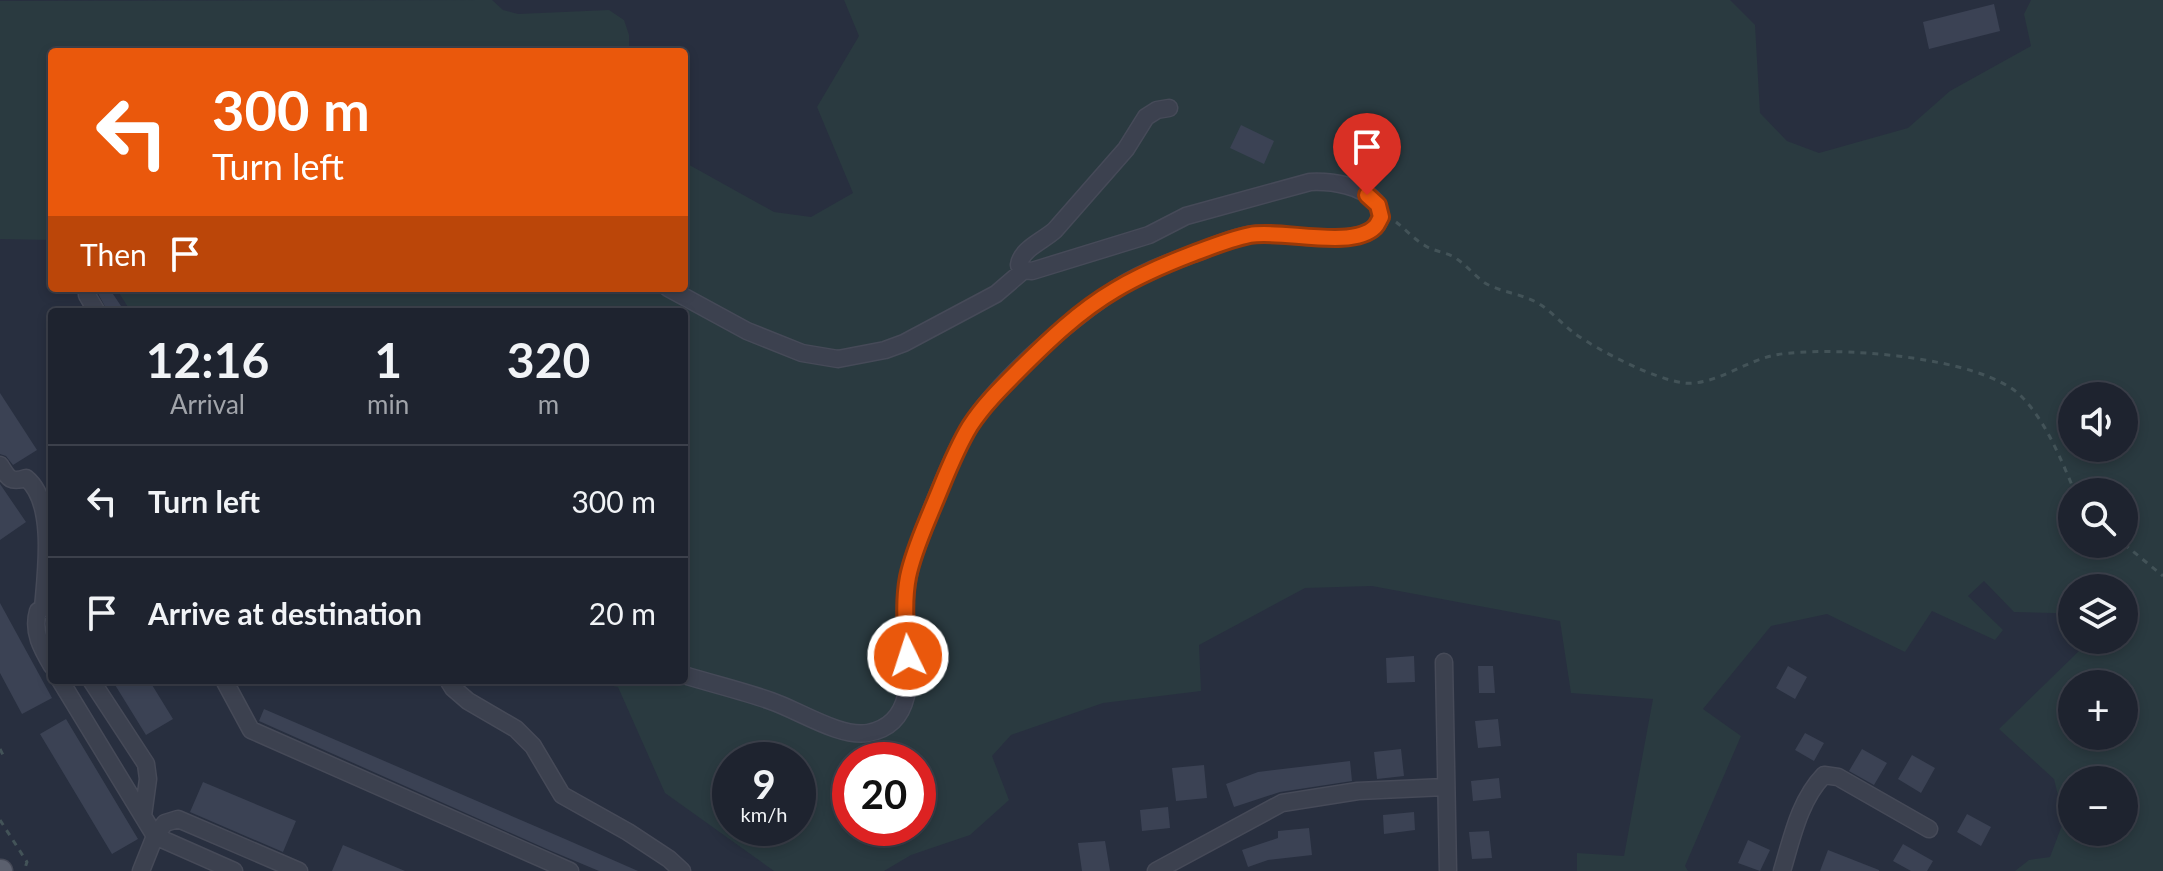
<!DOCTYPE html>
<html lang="en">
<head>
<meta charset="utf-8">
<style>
  :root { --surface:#1e232f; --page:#2b2f3b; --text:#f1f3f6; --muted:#a1a4aa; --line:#3c404b }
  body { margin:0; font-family:Lato,sans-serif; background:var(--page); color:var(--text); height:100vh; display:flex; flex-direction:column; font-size:30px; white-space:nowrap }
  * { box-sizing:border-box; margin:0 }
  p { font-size:26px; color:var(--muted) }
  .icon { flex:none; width:44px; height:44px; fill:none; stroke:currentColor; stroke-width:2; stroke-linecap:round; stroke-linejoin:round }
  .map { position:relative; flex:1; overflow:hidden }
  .side { position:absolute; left:48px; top:308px; width:640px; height:376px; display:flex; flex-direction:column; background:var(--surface); border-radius:8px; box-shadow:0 4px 12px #0003,0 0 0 2px var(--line) }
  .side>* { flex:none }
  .top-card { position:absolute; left:48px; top:48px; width:640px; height:244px; border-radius:8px; box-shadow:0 4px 12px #0003,0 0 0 2px var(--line); background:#ea580c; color:#fff; overflow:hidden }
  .tools { position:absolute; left:2058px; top:382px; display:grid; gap:16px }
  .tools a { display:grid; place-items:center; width:80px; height:80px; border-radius:50%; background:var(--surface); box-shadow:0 4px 12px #0003,0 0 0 2px var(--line); font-size:40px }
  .speed { position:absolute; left:712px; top:742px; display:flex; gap:16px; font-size:40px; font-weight:700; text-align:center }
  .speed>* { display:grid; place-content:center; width:104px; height:104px; border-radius:50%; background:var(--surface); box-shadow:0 4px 12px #0003,0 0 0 2px var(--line); line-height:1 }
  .speed small { font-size:20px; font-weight:400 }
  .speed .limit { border:12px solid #d22; background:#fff; color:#111 }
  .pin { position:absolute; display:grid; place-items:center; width:68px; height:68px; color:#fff; margin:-82px -34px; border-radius:50% 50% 50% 0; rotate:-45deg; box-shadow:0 0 8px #0007 }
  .pin .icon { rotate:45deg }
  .me { position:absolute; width:88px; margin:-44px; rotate:356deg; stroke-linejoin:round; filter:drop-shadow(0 0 6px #0008) }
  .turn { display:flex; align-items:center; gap:28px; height:168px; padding:0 32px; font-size:36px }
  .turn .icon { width:104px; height:104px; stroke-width:2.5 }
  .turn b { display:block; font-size:56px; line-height:68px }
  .then { display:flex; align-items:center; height:76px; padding:0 32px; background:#0003; gap:16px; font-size:30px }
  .eta { display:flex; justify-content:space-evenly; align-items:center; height:136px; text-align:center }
  .eta b { font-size:48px; font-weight:700; line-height:56px }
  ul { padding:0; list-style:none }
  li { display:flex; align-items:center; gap:24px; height:112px; padding:0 32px; border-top:2px solid var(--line) }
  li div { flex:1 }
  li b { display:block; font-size:30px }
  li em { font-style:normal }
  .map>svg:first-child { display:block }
  .green { fill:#2a3a40; fill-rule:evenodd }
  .building { fill:#3b4254 }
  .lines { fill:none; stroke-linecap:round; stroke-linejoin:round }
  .minor-casing { stroke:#464a58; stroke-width:19 }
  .major-casing { stroke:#464a58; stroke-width:25 }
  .path { stroke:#435358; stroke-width:3; stroke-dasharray:6 6; stroke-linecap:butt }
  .minor { stroke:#3c414f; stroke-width:16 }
  .major { stroke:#5b606e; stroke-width:22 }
  .route-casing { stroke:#983908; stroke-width:20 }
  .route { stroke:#ea580c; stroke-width:14 }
</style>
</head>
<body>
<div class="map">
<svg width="2163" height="871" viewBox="0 0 2163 871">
  <rect width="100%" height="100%" fill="#282f3f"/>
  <path class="green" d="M492,0L503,10L518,14L609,10L624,20L629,35V52H52V240L0,239V1Z
    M844,0H1730L1755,25L1760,113L1787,141L1819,153L1908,128L1950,91L2031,46L2024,14L2031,0H2163V871H2015L2029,860L2050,857L2064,820L2054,779L1999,729L2081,649L2075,640H2124V588H2072V635L2056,613L2014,612L1984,581L1968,596L2003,630L1995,640L1932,611L1905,652L1827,614L1771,626L1703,709L1741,736L1685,866L1688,871H1577V853L1624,856L1653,699L1571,693L1560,621L1372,586L1305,588L1199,645L1201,691L1103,703L1011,735L992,756L1009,800L970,835L911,855L884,871H774L665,793L618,687L583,680H684V312H131L116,288H684V162L774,212L811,217L853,193L817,107L859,36ZM2072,396H2124V448H2072ZM2072,492H2124V544H2072ZM2072,684H2124V736H2072ZM730,760H798V828H730ZM850,760H918V828H850ZM2072,780H2124V832H2072Z"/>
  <path class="building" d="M1994,4L2000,31L1929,49L1923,22Z
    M1241,125L1274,141L1264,164L1230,148Z
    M95,288H109L125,312H108Z
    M0,393L37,450L13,465L6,456L0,454Z
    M0,484L26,522L0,540Z
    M0,603L52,698L22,714L0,673Z
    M1414,656L1415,682L1387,683L1386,658Z
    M1478,666H1493L1495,693H1479Z
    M1788,666L1807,677L1795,699L1776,688Z
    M112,680H149L173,719L146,735Z
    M264,709L565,839L638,871H599L549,850L259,721Z
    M66,719L138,839L112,854L40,734Z
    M1498,719L1501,746L1478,748L1475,721Z
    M1805,733L1824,743L1814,761L1795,750Z
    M1401,749L1404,776L1377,779L1374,752Z
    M1862,749L1887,763L1874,785L1849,771Z
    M1912,755L1935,768L1921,793L1898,779Z
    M1350,761L1352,781L1280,792L1234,807L1226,784L1258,772Z
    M1204,765L1207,798L1176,801L1172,768Z
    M1499,778L1501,798L1473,801L1471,781Z
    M203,782L296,821L283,852L190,812Z
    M1168,807L1170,828L1142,831L1140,810Z
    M1414,812L1415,830L1384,834L1383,815Z
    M1967,814L1991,827L1981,846L1957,832Z
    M1309,828L1312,855L1268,860L1248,867L1242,850L1278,838V831Z
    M1489,831L1492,858L1472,859L1469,832Z
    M1748,840L1770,850L1760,871L1738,863Z
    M1105,841L1110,871H1082L1078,843Z
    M1903,844L1933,861L1927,871H1911L1893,861Z
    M343,845L405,871H332Z
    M1828,850L1879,870V871H1820Z"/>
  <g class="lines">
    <g class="minor-casing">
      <path id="minor" d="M668,288L747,331L802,353L838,359L885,350L904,343L996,294L1024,270
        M87,295L97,312
        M0,465C8,478 10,483 26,478C56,502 46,573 43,608L38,611C32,632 42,649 52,666
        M1444,662L1448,871
        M684,675C713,684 743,691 771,701C798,710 840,738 868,733C924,723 906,653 905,613C905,597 907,581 911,565C917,544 926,524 934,503C945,477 955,450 970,426C1001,378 1063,326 1110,293C1136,274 1168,263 1198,252C1216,245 1236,236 1256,234C1284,232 1354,248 1375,227C1378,225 1379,220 1381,217C1380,214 1379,207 1377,204C1365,185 1330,181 1310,182L1186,216L1149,235L1032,271L1024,270L1019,265C1021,249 1043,241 1055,230L1126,149L1146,117L1157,110L1169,108
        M60,680L155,836L234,871
        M91,680L146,764L148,779L143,816
        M224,680L251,730L570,871
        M448,680L453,688L468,701L516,729L533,746L562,795L628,832L669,859L682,871
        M141,871L155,836L165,823L178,819L299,871
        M1156,871L1282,803L1358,791L1445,787
        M1782,871C1792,838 1799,801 1824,775L1838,777L1929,829"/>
    </g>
    <g class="major-casing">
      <path id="major" d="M0,871H1"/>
    </g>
    <path class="path" d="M1396,222C1405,229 1414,239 1424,245C1434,252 1448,252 1457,259C1467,266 1475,276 1485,283C1502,293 1525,294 1541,305C1553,313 1562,324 1574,333C1599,351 1654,379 1684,383C1714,386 1745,361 1775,355C1830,345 1983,356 2022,397C2047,423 2061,460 2075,492
      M2124,544L2163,576
      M0,749L3,755L0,759
      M0,820L27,862L24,871"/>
    <use href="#minor" class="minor"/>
    <use href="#major" class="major"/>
  </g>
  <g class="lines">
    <g class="route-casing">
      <path id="route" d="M908,656C906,630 903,603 908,577C913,553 923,531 932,509C944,481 954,452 970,426C983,406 1000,389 1018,371C1047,342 1079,311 1115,290C1140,275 1166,264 1192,254C1211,247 1230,239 1250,235C1281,229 1352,250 1375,227C1378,224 1379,220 1381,217L1378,205L1367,195"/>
    </g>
    <use href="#route" class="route"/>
  </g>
</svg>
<div class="tools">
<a><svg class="icon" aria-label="sound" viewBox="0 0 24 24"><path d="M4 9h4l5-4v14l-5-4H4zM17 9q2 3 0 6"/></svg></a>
<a><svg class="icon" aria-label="search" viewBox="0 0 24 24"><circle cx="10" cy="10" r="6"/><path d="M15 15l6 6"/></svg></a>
<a><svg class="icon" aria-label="layers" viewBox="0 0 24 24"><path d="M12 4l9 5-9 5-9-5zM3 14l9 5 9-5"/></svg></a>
<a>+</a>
<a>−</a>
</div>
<div class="speed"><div>9<small>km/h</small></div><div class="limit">20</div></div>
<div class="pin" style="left:1367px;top:195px;background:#d93025"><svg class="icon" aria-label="arrive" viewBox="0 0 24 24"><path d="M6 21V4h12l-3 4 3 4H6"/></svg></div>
<svg class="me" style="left:908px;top:656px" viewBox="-20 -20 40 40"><circle r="17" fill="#ea580c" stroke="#fff" stroke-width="3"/><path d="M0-11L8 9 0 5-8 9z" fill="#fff"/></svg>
<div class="top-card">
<div class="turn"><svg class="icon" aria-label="left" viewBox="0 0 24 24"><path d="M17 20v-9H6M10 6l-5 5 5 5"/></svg><div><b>300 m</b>Turn left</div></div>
<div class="then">Then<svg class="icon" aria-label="arrive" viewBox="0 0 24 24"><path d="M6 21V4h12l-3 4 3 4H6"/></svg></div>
</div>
<section class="side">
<div class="eta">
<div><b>12:16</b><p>Arrival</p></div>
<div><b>1</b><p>min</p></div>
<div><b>320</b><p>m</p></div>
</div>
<ul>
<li><svg class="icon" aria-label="left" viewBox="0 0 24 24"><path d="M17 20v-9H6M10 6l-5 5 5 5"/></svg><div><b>Turn left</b></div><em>300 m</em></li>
<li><svg class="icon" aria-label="arrive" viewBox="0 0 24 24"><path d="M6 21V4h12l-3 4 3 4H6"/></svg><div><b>Arrive at destination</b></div><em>20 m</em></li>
</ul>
</section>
</div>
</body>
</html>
